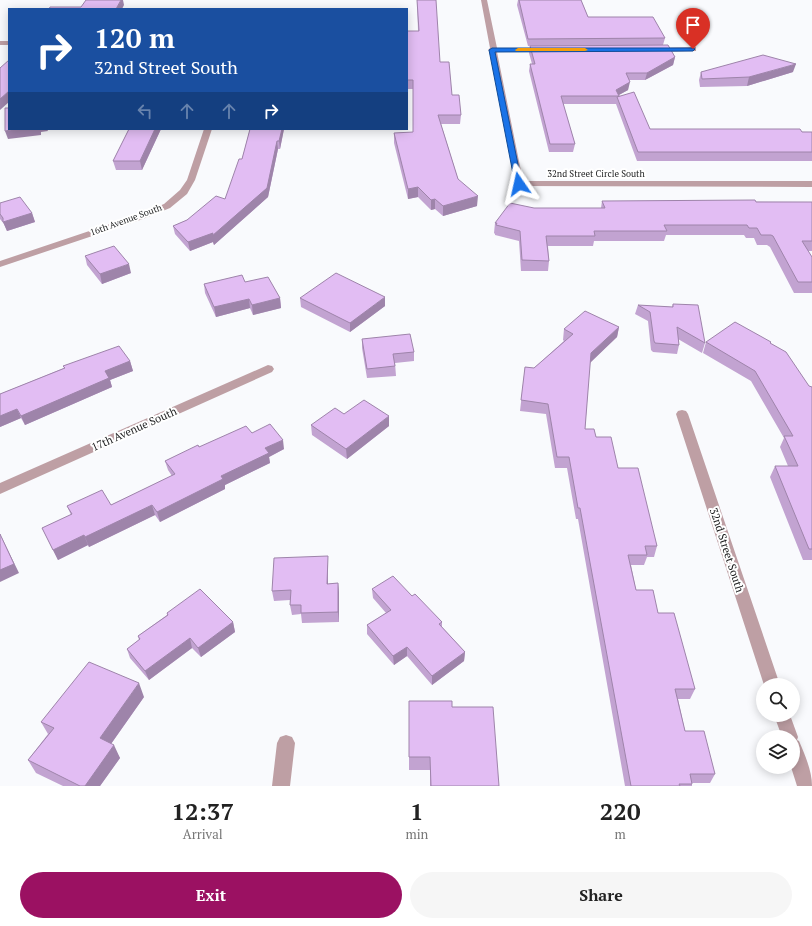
<!DOCTYPE html>
<html lang="en">
<head>
<meta charset="utf-8">
<style>
  :root { --surface:#fff; --page:#f6f6f6; --text:#222; --muted:#767676; --accent:#9b1162 }
  body { margin:0; font-family:"PT Serif",serif; background:var(--page); color:var(--text); height:100vh; display:flex; flex-direction:column; font-size:15px; white-space:nowrap }
  * { box-sizing:border-box; margin:0 }
  p { font-size:13px; color:var(--muted) }
  .icon { flex:none; width:22px; height:22px; fill:none; stroke:currentColor; stroke-width:2; stroke-linecap:round; stroke-linejoin:round }
  .map { position:relative; height:786px; overflow:hidden }
  .details { display:flex; flex-direction:column; background:var(--surface); flex:1 }
  .details>* { flex:none }
  .hud { position:absolute; left:8px; top:8px; width:400px; height:122px; border-radius:0px; box-shadow:0 2px 10px #0003; background:#1a4fa0; color:#fff; overflow:hidden }
  .buttons { position:absolute; left:756px; top:678px; display:grid; gap:8px }
  .buttons a { display:grid; place-items:center; width:44px; height:44px; border-radius:50%; background:var(--surface); box-shadow:0 2px 10px #0003; font-size:20px }
  .pin { position:absolute; display:grid; place-items:center; width:34px; height:34px; color:#fff; margin:-41px -17px; border-radius:50% 50% 50% 0; rotate:-45deg; box-shadow:0 0 4px #0007 }
  .pin .icon { rotate:45deg }
  .me { position:absolute; width:44px; margin:-22px; rotate:349deg; stroke-linejoin:round; filter:drop-shadow(0 0 3px #0008) }
  .turn { display:flex; align-items:center; gap:14px; height:84px; padding:0 20px; font-size:18px }
  .turn .icon { width:52px; height:52px; stroke-width:2.5 }
  .turn b { display:block; font-size:28px; line-height:34px }
  .lanes { display:flex; align-items:center; height:38px; padding:0 20px; background:#0003; justify-content:center; gap:20px; direction:ltr }
  .lanes .off { opacity:.35 }
  .eta { display:flex; justify-content:space-evenly; align-items:center; height:68px; text-align:center }
  .eta b { font-size:24px; font-weight:600; line-height:28px }
  .action { display:flex; gap:8px; margin-top:auto; padding:8px 20px }
  .action a { flex:1; height:46px; border-radius:24px; background:var(--accent); color:#fff; font-size:16px; font-weight:600; line-height:46px; text-align:center }
  .action a+a { background:var(--page); color:var(--text) }
  .map>svg:first-child { display:block }
  .lines { fill:none; stroke-linecap:round; stroke-linejoin:round }
  .minor { fill:#be9fa4; fill-rule:evenodd }
  .wall { fill:#c2a3d1 }
  .shaded-wall { fill:#9e84aa }
  .building { fill:#e2bdf3; stroke:#9e84aa }
  .route { fill:#1a73e8; stroke:#114b97 }
  .slow { fill:#f59e0b }
  .labels { text-anchor:middle; dominant-baseline:central; stroke-width:4; stroke-linejoin:round; paint-order:stroke }
  .far-street-label { font-size:9px; fill:#1c1d1e; stroke:#fff }
  .street-label { font-size:11px; fill:#1c1d1e; stroke:#fff }
</style>
</head>
<body>
<div class="map">
<svg width="812" height="786" viewBox="0 0 812 786">
  <rect width="100%" height="100%" fill="#f9fafd"/>
  <g class="lines">
    <path class="minor" d="M481,0H487L497,48H545L549,50L545,52H497L523,181H812V187L516,186L490,52L488,50L490,48Z
      M0,41H9V45H0Z
      M693,47H696V51L655,52L651,50L655,48Z
      M204,129H212L195,180L187,194L170,208L143,219L0,267V261L137,215L164,204L180,190L187,180Z
      M268,365L272,366L274,369L272,372L0,494V483Z
      M682,410L686,411L688,414L780,685H764L676,414L678,411Z
      M774,715H790L798,737L797,740L799,741C805,755 812,771 812,786H797L791,767H793V737H782Z
      M286,735L292,737L295,743L290,786H272L277,743L280,737Z"/>
  </g>
  <path class="wall" d="M417,0L452,95L461,115L460,124H441L458,179L477,206L443,216L435,209L431,210L418,197L408,199L394,143V133L413,132V89H407V31H418Z
    M518,0H581L588,17L665,38L663,45L675,57L673,65L645,80H629L628,90L619,95L650,129L812,132V161H637L616,104H563L575,144L573,152H549L529,71L530,64H532L529,53L530,46H528L517,5Z
    M701,72H793L747,86L700,87L699,80Z
    M128,129H161L142,170H116L113,161L128,131Z
    M250,129H284L280,149H278L268,197L214,245L213,242L190,251L175,234L173,226L187,220L225,199L242,159Z
    M602,201L812,202V251H808L812,257V293H794L770,247L767,245H757L754,238H746L744,235H666L664,241H594L593,246H548L549,261L548,271H521L519,241L495,235V234L494,233L495,223L534,208H601Z
    M0,203L32,213L35,222L7,231L4,224L0,219Z
    M85,256L131,273L102,284L87,265Z
    M245,282L280,298L281,308L253,315L250,308L216,317L205,293L204,284Z
    M300,298L385,306L350,332L301,307Z
    M673,304L705,343L702,353L678,339L679,345L677,354L653,352L651,350L648,321L635,314L638,305L672,307Z
    M619,327L617,337L590,362L585,429L596,437L618,468L657,546L654,557H647L644,565H631L636,590L658,613L695,689L690,699H678L685,731L715,774L710,783H692V786H625L578,519H576L567,468H555L546,414L520,411L525,367L534,368L564,341L563,340L564,329Z
    M362,339L414,352V361L395,363L396,376L367,378L362,348Z
    M706,342L770,344L809,386L812,387V560H803L770,477L775,466H788L780,447L784,438L751,381L703,353Z
    M130,361L133,371L110,380L112,387L25,425L21,418L0,427V394L64,368L63,366Z
    M344,414L389,426L347,459L312,435L311,425Z
    M252,433L284,449L269,457L270,463L225,485V489L160,522L155,515L89,547L88,545L58,560L42,528L71,515L67,506L111,505L172,476L168,470L165,461L199,447Z
    M328,565V584L338,583L339,593V622L302,623L301,614L292,615L290,605V600L274,601L272,591Z
    M372,589L412,596L442,622V627L465,652L464,661L432,685L407,656L394,665L367,634V625L386,613L373,598Z
    M167,613L233,622L235,632L201,657L192,648L149,680L130,658L127,649L139,640L138,636L167,615Z
    M144,697L111,744L120,758L100,786H63L36,773L28,760L48,734L41,722Z
    M409,701L452,707L499,786H430V770H409Z"/>
  <path class="shaded-wall" d="M121,0H123L124,5L122,9H116Z
    M675,57L673,65L645,80L647,73Z
    M796,64L793,72L747,86L749,77Z
    M630,82L628,90L617,96L616,90Z
    M9,91V102L0,110V99Z
    M17,129H47L48,131L41,132V135L8,139L5,131Z
    M155,129H161L142,170L140,161Z
    M282,129H284L280,149L279,141Z
    M277,141L278,149L268,197L214,245L213,242L190,251L188,242Z
    M418,187V197L408,199V189Z
    M478,196L477,206L443,216V206Z
    M435,199V209L431,210V200Z
    M32,213L35,222L7,231L3,222Z
    M129,264L131,273L102,284L100,274Z
    M385,297V306L350,332V323Z
    M280,298L281,308L253,315L252,305Z
    M249,299L250,308L216,317L214,307Z
    M619,327L617,337L589,364L591,353Z
    M130,361L133,371L110,380L112,387L25,425L21,416L105,371Z
    M17,409L21,418L0,427V416Z
    M389,416V426L347,459L346,449Z
    M283,440L284,449L269,457L270,463L225,485V489L160,522L157,512L221,476L265,448Z
    M152,505L155,515L89,547L85,537Z
    M84,535L88,545L58,560L53,550Z
    M2,538L19,573L0,582V570Z
    M328,556V593L327,584Z
    M338,583L339,593V622L338,612Z
    M233,622L235,632L201,657L198,648Z
    M190,638L192,648L149,680L145,671Z
    M407,647V656L394,665L393,656Z
    M465,652L464,661L432,685V676Z
    M139,683L144,697L106,751L100,738Z
    M114,745L120,758L100,786H85Z"/>
  <path class="building" d="M86,0H121L116,9H49L50,7H81Z
    M417,0H436L440,62H449L452,95H459L461,115H438L458,179L478,196L443,206L435,199L431,200L418,187L408,189L394,133L413,132V80H407V31H419Z
    M519,0H581L588,17H653L665,38L528,39Z
    M668,45L675,57L647,73H626L630,82L616,90L619,96H561L575,144H550L530,64H535L530,46Z
    M763,55L796,64L749,77L702,79L701,72Z
    M9,60V91L0,99V68Z
    M634,92L650,129H800L802,132H812V152H638L617,97Z
    M5,108H9V129H17L5,131Z
    M129,129H155L140,161H113Z
    M250,129H282L279,141H277L267,188L212,236L213,233L188,242L173,226L187,220L216,196L225,199L239,159H242Z
    M20,197L32,213L3,222V218L0,214V203Z
    M755,200L756,202H812V241H802L812,257V282H798L773,236L771,235H761L757,228H749L747,225H664L667,231H594L595,236H546L549,261L522,260L520,231L496,225L497,223H495L510,203L534,208H605L602,201Z
    M114,246L129,264L100,274L85,256Z
    M336,273L385,297L350,323L300,298Z
    M242,275L245,282L268,277L280,298L252,305L249,299L214,307L204,284Z
    M673,304L698,305L705,343L677,327L679,345L655,343L654,341L650,312L638,305L673,307Z
    M585,311L619,327L591,353L585,429H594L596,437H611L618,468H638L657,546H645L647,555H628L636,590H653L658,613H674L695,689H675L685,731H704L715,774H690L692,784H679L680,786H631L580,508H578L569,457H557L548,404L521,400L525,367L534,368L573,334L564,329Z
    M735,322L771,342L770,343L786,352L809,386L812,387V549H809L775,466H798L784,436H793L755,371L706,342Z
    M410,334L414,352L393,354L395,366L367,369L362,339Z
    M119,346L130,361L105,371L109,378L21,416L17,409L0,416V394L65,368L63,366Z
    M364,400L389,416L346,449L311,425L335,408L344,414Z
    M270,424L283,440L265,448L269,453L221,476L223,479L157,512L152,505L85,537L84,535L53,550L42,528L72,514L67,506L102,490L111,505L175,474L165,461L198,445L199,447L246,426L252,433Z
    M0,534L14,564L0,570Z
    M328,556L327,584L338,583V612L301,613V605H290L291,590L272,591L274,558Z
    M393,576L412,596L415,594L442,622L439,624L465,652L432,676L407,647L393,656L367,625L391,610L372,589Z
    M200,589L233,622L198,648L190,638L145,671L127,649L140,639L138,636L168,615L167,613Z
    M89,662L139,683L100,738L114,745L85,786H80L28,760L54,728L41,722Z
    M409,701H452V707H493L499,786H431L430,757H409Z"/>
  <path class="route" d="M492,48H693L695,49L693,51L495,52L522,184L519,186L515,184L489,50Z"/>
  <path class="slow" d="M518,48H585L588,50L585,51H516L515,50Z"/>
  <g class="labels">
    <g class="far-street-label">
      <text x="596" y="174">32nd Street Circle South</text>
      <text transform="translate(126 220) rotate(-20)">16th Avenue South</text>
    </g>
    <g class="street-label">
      <text transform="translate(134 429) rotate(-24)">17th Avenue South</text>
      <text transform="translate(727 550) rotate(72)">32nd Street South</text>
    </g>
  </g>
</svg>
<div class="buttons">
<a><svg class="icon" aria-label="search" viewBox="0 0 24 24"><circle cx="10" cy="10" r="6"/><path d="M15 15l6 6"/></svg></a>
<a><svg class="icon" aria-label="layers" viewBox="0 0 24 24"><path d="M12 4l9 5-9 5-9-5zM3 14l9 5 9-5"/></svg></a>
</div>
<div class="pin" style="left:693px;top:49px;background:#d93025"><svg class="icon" aria-label="arrive" viewBox="0 0 24 24"><path d="M6 21V4h12l-3 4 3 4H6"/></svg></div>
<svg class="me" style="left:519px;top:184px" viewBox="-20 -20 40 40"><path d="M0-17L14 15 0 8-14 15z" fill="#1a73e8" stroke="#fff" stroke-width="4"/></svg>
<div class="hud">
<div class="turn"><svg class="icon" aria-label="right" viewBox="0 0 24 24"><path d="M7 20v-9h11M14 6l5 5-5 5"/></svg><div><b>120 m</b>32nd Street South</div></div>
<div class="lanes"><svg class="icon off" aria-label="left" viewBox="0 0 24 24"><path d="M17 20v-9H6M10 6l-5 5 5 5"/></svg><svg class="icon off" aria-label="ahead" viewBox="0 0 24 24"><path d="M12 20V5M6 11l6-6 6 6"/></svg><svg class="icon off" aria-label="ahead" viewBox="0 0 24 24"><path d="M12 20V5M6 11l6-6 6 6"/></svg><svg class="icon" aria-label="right" viewBox="0 0 24 24"><path d="M7 20v-9h11M14 6l5 5-5 5"/></svg></div>
</div>
</div>
<section class="details">
<div class="eta">
<div><b>12:37</b><p>Arrival</p></div>
<div><b>1</b><p>min</p></div>
<div><b>220</b><p>m</p></div>
</div>
<div class="action"><a>Exit</a><a>Share</a></div>
</section>
</body>
</html>
